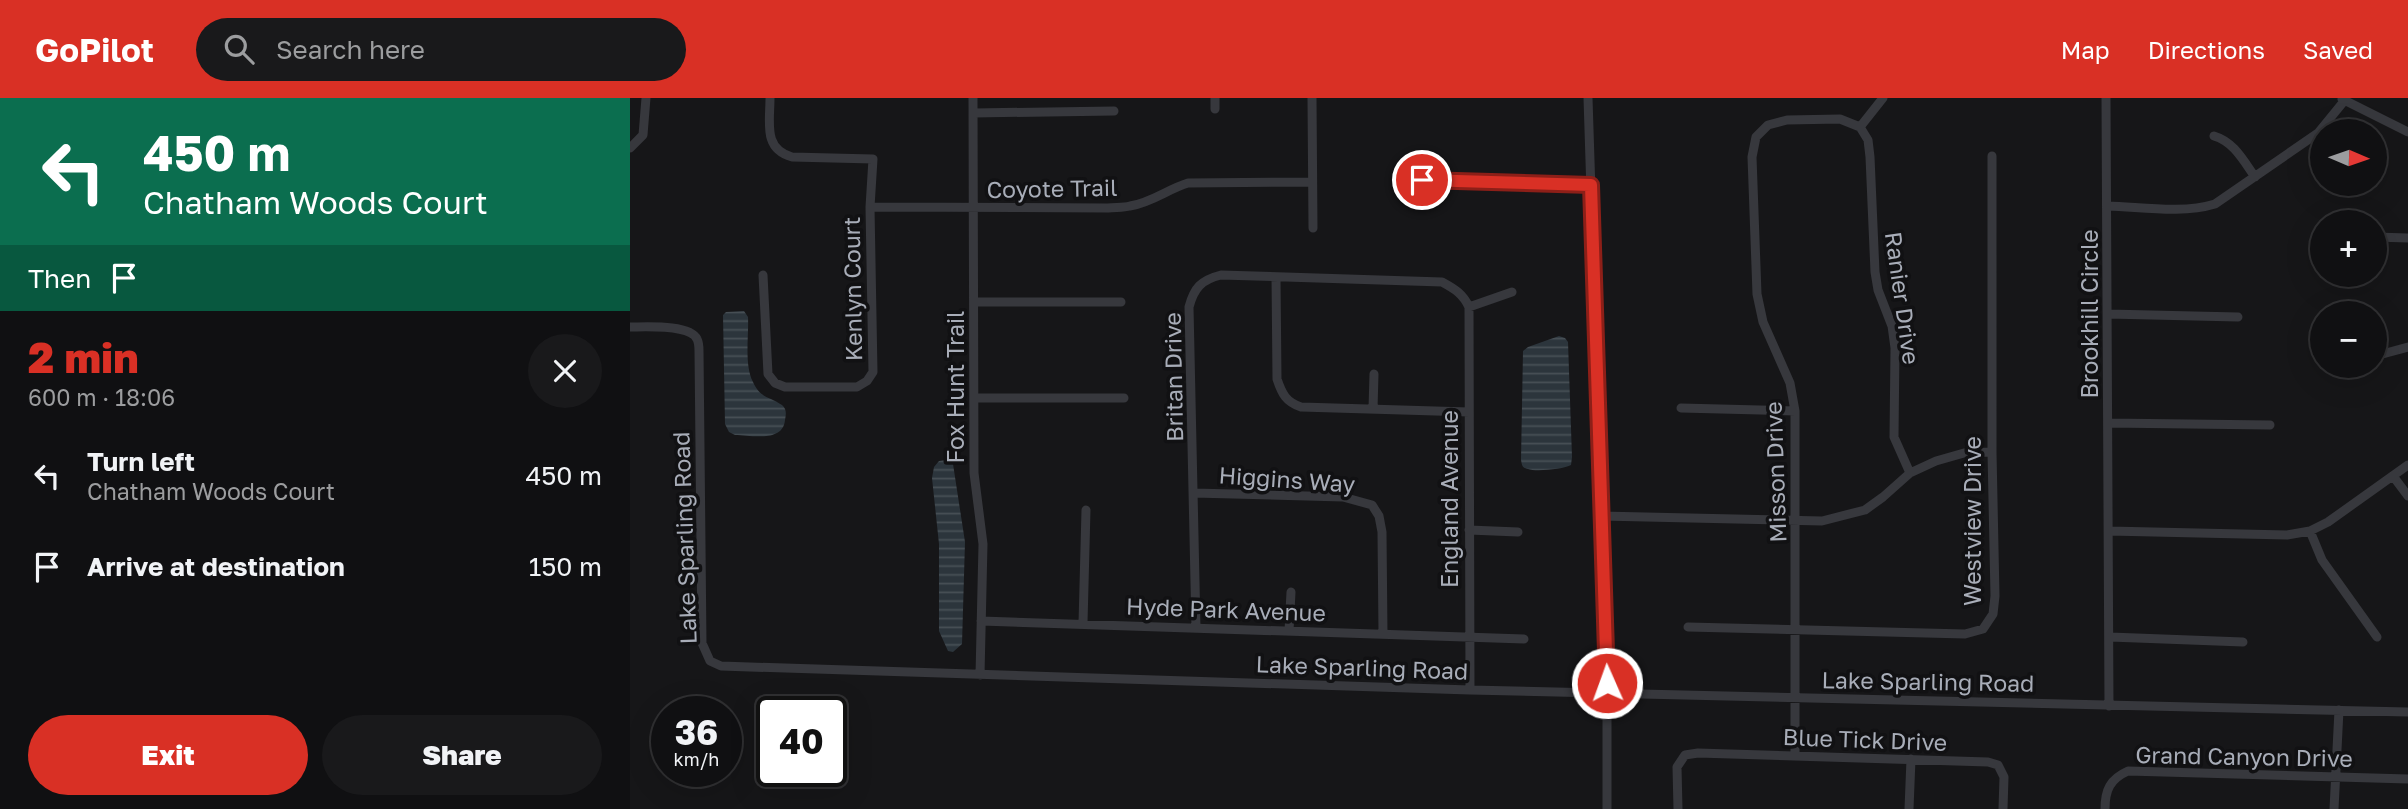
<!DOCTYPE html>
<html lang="en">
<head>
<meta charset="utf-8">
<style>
  :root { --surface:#101012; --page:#19191b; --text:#f1f3f6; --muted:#9c9d9f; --line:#303032; --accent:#d93025 }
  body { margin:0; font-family:"Golos Text",sans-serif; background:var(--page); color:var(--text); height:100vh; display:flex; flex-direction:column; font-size:26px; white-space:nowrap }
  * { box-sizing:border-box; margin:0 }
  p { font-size:23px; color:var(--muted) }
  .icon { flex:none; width:38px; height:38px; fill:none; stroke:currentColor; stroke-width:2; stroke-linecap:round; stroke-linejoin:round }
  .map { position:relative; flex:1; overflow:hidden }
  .side { display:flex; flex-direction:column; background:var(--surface); width:630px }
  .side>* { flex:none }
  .guide { background:#0b6e4f; color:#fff; overflow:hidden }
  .needle { width:46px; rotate:92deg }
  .tools { position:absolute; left:1680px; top:21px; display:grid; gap:14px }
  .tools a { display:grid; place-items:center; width:77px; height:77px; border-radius:50%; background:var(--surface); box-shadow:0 7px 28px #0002,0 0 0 2px var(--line); font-size:35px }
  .speed { position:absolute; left:21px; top:598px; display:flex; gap:14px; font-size:35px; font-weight:700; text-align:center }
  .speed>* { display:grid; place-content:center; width:91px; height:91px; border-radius:50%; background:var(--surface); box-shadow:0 7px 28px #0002,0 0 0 2px var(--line); line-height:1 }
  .speed small { font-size:18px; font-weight:400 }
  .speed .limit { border:4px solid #111; border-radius:10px; background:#fff; color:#111 }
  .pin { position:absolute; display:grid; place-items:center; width:60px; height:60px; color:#fff; margin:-30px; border:4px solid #fff; border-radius:50%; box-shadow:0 2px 7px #0007 }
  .me { position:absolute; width:77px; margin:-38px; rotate:358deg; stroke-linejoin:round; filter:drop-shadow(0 0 5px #0008) }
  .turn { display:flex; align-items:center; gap:24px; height:147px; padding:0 28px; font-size:32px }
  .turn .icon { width:91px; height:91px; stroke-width:2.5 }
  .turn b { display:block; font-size:49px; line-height:60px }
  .then { display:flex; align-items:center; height:66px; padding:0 28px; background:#0003; gap:14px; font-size:26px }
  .round { display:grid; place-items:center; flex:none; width:74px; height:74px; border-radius:37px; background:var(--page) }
  .summary { display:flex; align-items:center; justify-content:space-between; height:119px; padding:0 28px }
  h1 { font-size:42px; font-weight:800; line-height:52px; color:var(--accent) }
  .action { display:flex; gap:14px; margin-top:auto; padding:14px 28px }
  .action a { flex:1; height:80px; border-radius:42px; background:var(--accent); color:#fff; font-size:28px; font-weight:800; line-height:80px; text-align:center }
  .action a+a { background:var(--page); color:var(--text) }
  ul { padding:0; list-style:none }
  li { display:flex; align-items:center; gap:21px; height:91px; padding:0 28px }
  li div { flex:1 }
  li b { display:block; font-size:26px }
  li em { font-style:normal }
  header { display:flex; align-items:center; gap:42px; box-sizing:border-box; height:98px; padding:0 35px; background:var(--accent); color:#fff }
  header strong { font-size:33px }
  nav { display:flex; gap:38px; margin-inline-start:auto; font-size:24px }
  .search { width:490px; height:63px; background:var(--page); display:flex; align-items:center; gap:18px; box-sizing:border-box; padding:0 24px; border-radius:38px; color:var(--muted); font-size:26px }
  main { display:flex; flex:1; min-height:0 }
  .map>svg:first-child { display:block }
  .water { fill:url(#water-rules) }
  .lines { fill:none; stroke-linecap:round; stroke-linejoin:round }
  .minor { stroke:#37383d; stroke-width:9 }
  .route-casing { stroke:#8d1f18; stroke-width:18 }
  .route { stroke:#d93025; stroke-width:12 }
  .labels { text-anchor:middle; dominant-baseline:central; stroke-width:7; stroke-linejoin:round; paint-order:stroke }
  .street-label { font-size:23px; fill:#a8adb8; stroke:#111113 }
</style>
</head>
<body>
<header>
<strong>GoPilot</strong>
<div class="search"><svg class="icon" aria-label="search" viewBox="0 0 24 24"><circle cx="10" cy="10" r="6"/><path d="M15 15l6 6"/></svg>Search here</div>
<nav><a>Map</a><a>Directions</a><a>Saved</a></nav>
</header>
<main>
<section class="side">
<div class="guide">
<div class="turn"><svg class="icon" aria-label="left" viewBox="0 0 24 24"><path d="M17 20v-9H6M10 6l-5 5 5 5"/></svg><div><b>450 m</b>Chatham Woods Court</div></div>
<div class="then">Then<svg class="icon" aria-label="arrive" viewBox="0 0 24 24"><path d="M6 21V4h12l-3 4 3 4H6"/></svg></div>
</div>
<div class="summary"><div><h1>2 min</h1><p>600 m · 18:06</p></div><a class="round"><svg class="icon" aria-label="close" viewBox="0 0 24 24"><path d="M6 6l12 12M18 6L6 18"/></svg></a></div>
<ul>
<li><svg class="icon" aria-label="left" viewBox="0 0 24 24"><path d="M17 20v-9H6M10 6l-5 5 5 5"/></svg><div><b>Turn left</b><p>Chatham Woods Court</p></div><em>450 m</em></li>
<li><svg class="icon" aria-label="arrive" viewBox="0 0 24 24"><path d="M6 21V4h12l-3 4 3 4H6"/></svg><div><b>Arrive at destination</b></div><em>150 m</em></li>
</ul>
<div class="action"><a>Exit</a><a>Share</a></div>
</section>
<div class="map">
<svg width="1778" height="711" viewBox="0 0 1778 711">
  <defs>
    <pattern id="water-rules" width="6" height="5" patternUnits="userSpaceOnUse" patternTransform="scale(1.75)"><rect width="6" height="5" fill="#2c353c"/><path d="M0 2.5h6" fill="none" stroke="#485056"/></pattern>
  </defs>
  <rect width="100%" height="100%" fill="#161618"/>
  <path class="water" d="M114,213L118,219C119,238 114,267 123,284C131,301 139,298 152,307C157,311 156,317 155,322C153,345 121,337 105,337L99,334L95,326L93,217L96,214Z
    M929,238L935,240L938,244L942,359L941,367C934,371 906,374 898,371C892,370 892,367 891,362L893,253L898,249Z
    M316,362L323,366L335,444L332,546L323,554L318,553L309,533V446L302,380L304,369L309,363Z"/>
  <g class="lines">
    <path class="minor" d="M343,0L344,375L353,446L350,577
      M682,0L683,130
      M958,0L977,595V711
      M1476,0L1479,608
      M1712,1L1778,34
      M585,11V0
      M344,15L484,13
      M1230,29L1238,42L1240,59L1245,174L1248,192L1262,228L1265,250L1264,339L1280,375
      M1230,29L1253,0
      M1584,38C1604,44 1613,62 1625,79
      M0,50L13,37L16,0
      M792,82L961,87
      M1478,108C1512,109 1552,116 1585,106L1688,35L1715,2
      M240,109L478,110C485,109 493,110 500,108C521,105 538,91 558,85L682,84
      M1745,139L1778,140
      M133,177L138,276L145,285L155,289H227L237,283L243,274L240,109L243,61L162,59C133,51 140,25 140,0
      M646,179L647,281C652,296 656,304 671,309L839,314
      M344,204H491
      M839,209L882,194
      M1478,216L1608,219
      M0,229C16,229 60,226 67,241C69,245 69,249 69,253L72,545L80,563L91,568L840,592L1778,614
      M1745,258L1778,249
      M344,300H494
      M1051,310L1165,313
      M743,311L744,276
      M1478,325L1640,327
      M1763,378L1778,398
      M564,395L713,399L742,407L749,418L752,434L753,536
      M971,418L1192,423L1235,412L1253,399L1280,375L1306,363L1334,355L1362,354
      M839,432L888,434
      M1479,433L1657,437L1680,433L1698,424L1778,367
      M1680,433L1692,462L1747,539
      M351,523L894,541
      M453,525L456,412
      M1058,529L1335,536L1353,531L1363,516L1365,498L1362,354V58
      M566,530L559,209C564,190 571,182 591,177L812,184C825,191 833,196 839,209L840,592
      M659,533L661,494
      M1480,539L1613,544
      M1165,657V313L1160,285L1133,224L1127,196L1122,59L1126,39L1138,27L1157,22L1210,21L1230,29
      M1048,711L1047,669L1055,657L1068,655L1358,664L1368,667L1374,679L1373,711
      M1279,711L1281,661
      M1475,711C1475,692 1480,681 1498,673L1778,681
      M1704,711L1709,612"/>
  </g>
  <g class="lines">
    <g class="route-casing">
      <path id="route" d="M792,82L961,87L977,585"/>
    </g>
    <use href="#route" class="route"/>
  </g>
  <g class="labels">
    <g class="street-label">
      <text transform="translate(422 90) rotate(-1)">Coyote Trail</text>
      <text transform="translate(222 191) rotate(-91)">Kenlyn Court</text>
      <text transform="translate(1273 200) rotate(82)">Ranier Drive</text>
      <text transform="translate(1459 216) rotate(-90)">Brookhill Circle</text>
      <text transform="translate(543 279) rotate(-91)">Britan Drive</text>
      <text transform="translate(325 289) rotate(-90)">Fox Hunt Trail</text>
      <text transform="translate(1145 374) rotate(-92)">Misson Drive</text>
      <text transform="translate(657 381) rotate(4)">Higgins Way</text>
      <text transform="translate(819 401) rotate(-90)">England Avenue</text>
      <text transform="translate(1342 423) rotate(-90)">Westview Drive</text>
      <text transform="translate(54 440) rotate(-92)">Lake Sparling Road</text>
      <text transform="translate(596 511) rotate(2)">Hyde Park Avenue</text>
      <text transform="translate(732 569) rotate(2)">Lake Sparling Road</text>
      <text transform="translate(1298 583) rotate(1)">Lake Sparling Road</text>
      <text transform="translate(1235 641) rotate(2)">Blue Tick Drive</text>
      <text transform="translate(1614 658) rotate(1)">Grand Canyon Drive</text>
    </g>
  </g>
</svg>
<div class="tools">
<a><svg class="needle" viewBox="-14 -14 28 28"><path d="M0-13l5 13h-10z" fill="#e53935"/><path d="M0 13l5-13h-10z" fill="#9c9d9f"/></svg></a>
<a>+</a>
<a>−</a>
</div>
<div class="speed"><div>36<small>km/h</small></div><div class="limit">40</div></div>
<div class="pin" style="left:792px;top:82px;background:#d93025"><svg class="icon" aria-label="arrive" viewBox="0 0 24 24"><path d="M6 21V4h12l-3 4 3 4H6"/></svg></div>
<svg class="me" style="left:977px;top:585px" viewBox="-20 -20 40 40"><circle r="17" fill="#d93025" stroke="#fff" stroke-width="3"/><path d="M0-11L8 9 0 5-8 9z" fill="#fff"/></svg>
</div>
</main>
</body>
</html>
